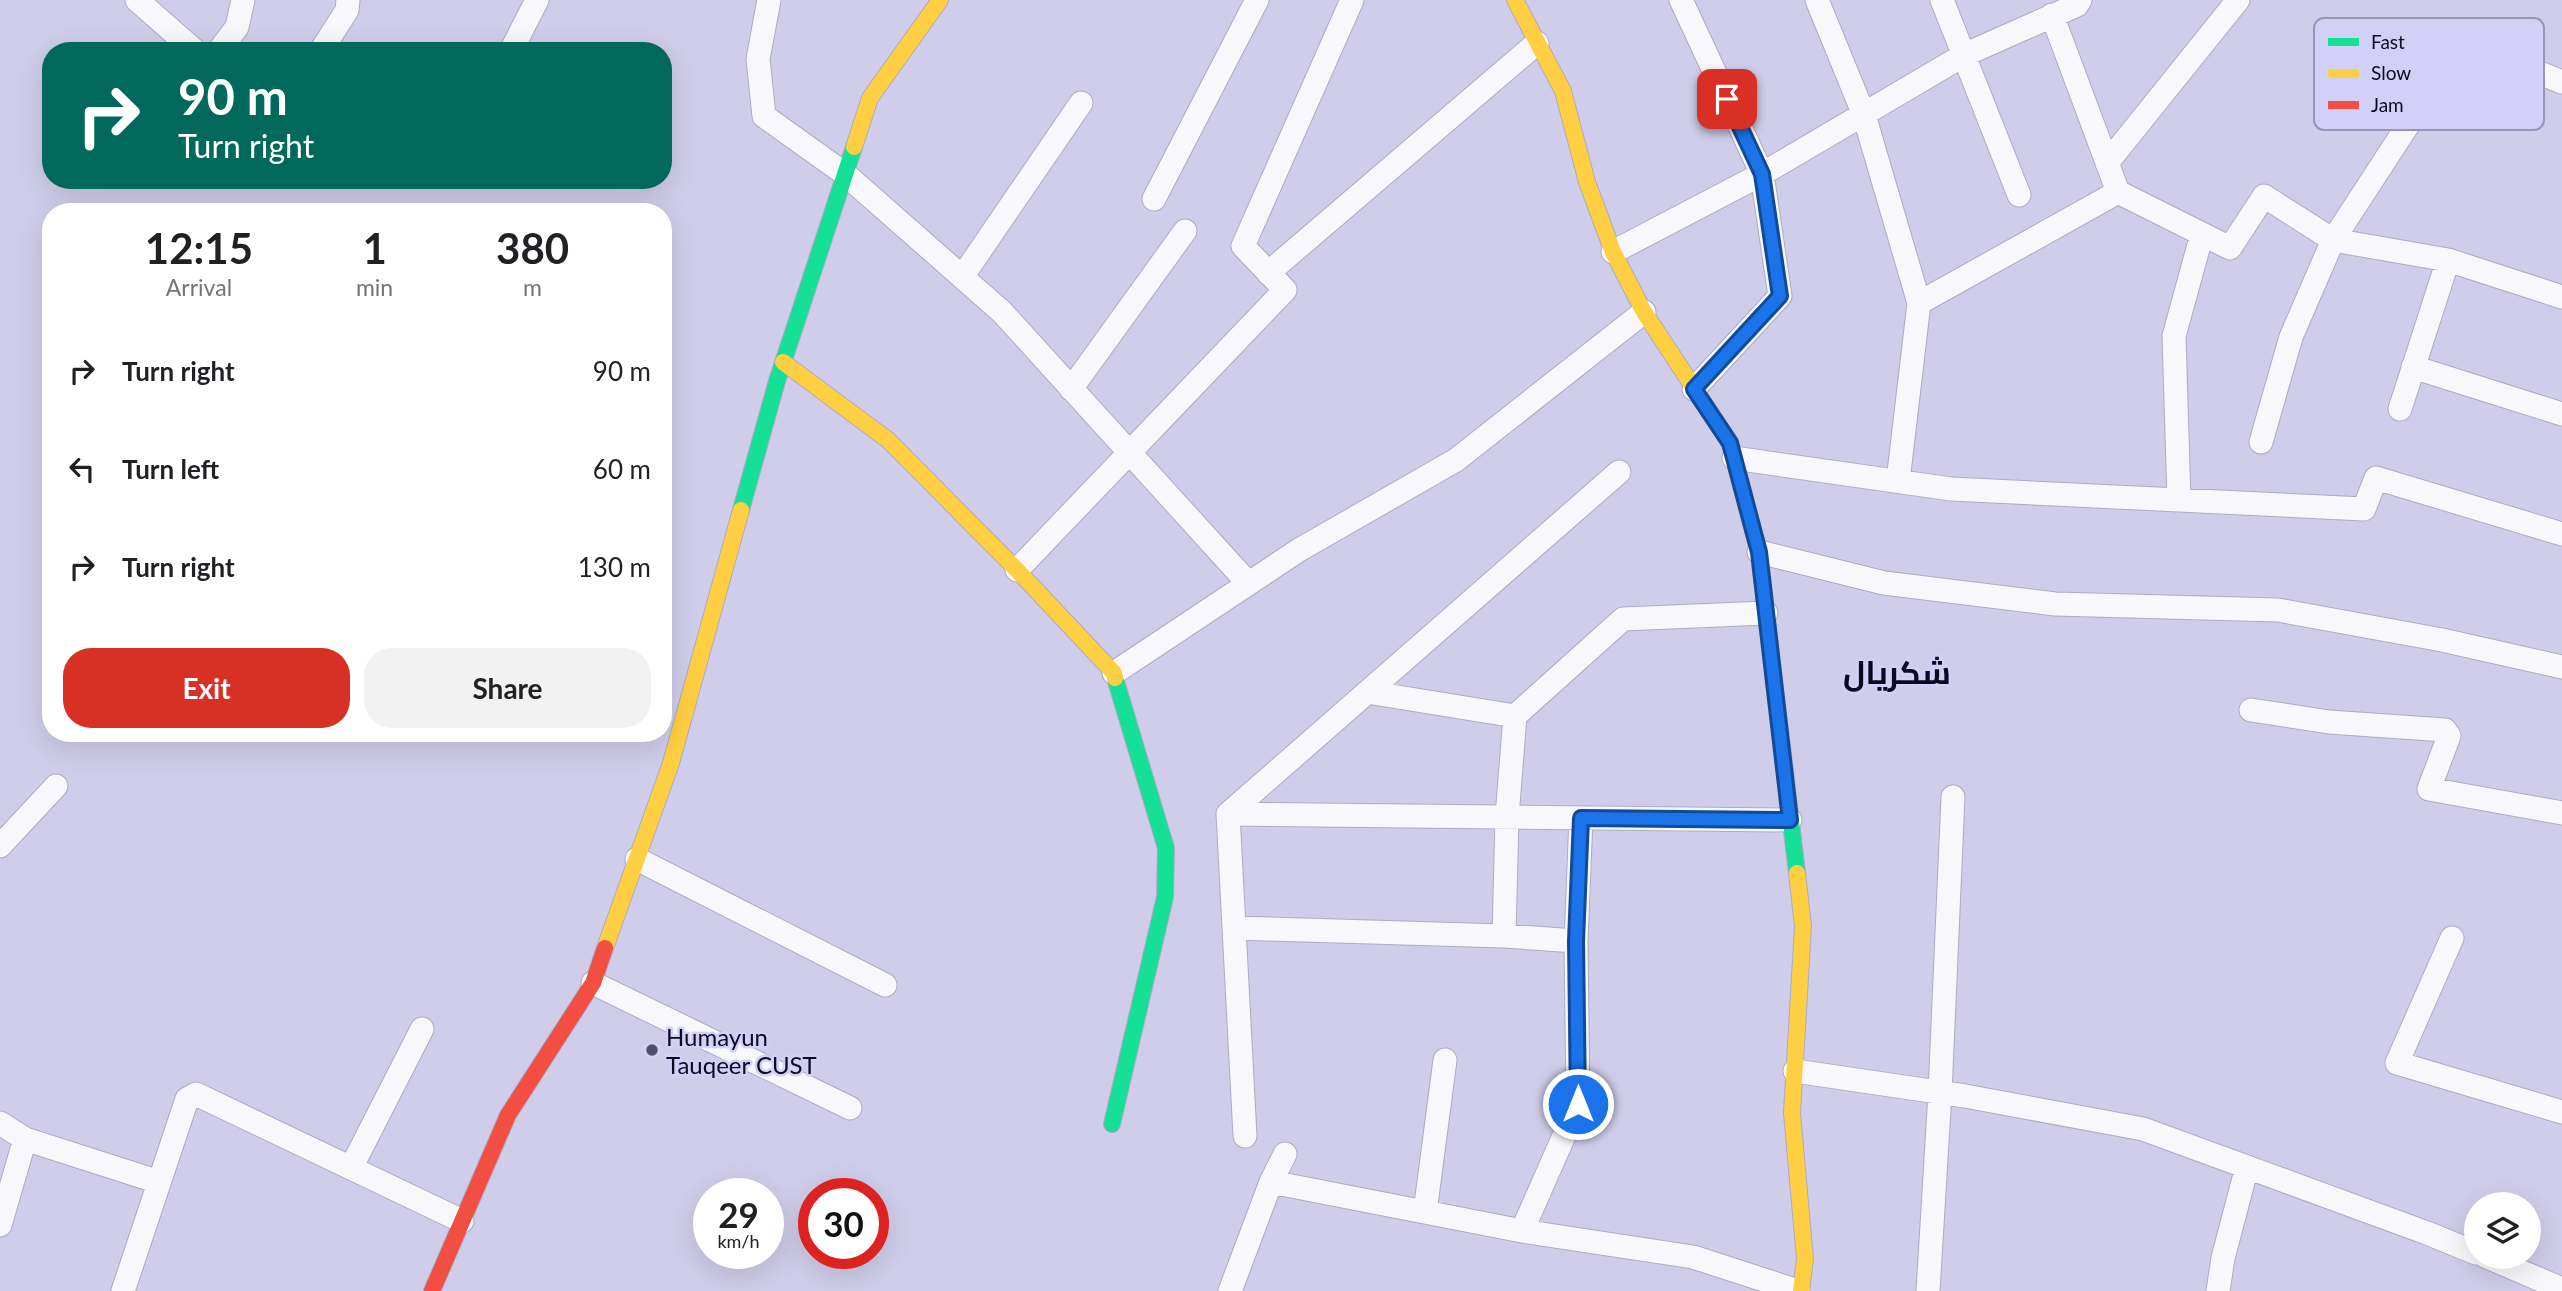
<!DOCTYPE html>
<html lang="en">
<head>
<meta charset="utf-8">
<style>
  :root { --surface:#fff; --page:#f2f2f2; --text:#202124; --muted:#757577; --accent:#d93025 }
  body { margin:0; font-family:Lato,Cairo,sans-serif; background:var(--page); color:var(--text); height:100vh; display:flex; flex-direction:column; font-size:26px; white-space:nowrap }
  * { box-sizing:border-box; margin:0 }
  p { font-size:23px; color:var(--muted) }
  .icon { flex:none; width:38px; height:38px; fill:none; stroke:currentColor; stroke-width:2; stroke-linecap:round; stroke-linejoin:round }
  .map { position:relative; flex:1; overflow:hidden }
  .sheet { position:absolute; left:42px; top:203px; width:630px; height:539px; display:flex; flex-direction:column; background:var(--surface); border-radius:28px; box-shadow:0 7px 28px #0002 }
  .sheet>* { flex:none }
  .banner { position:absolute; left:42px; top:42px; width:630px; height:147px; border-radius:28px; box-shadow:0 7px 28px #0002; background:#00695c; color:#fff; overflow:hidden }
  .fabs { position:absolute; left:2464px; top:1192px; display:grid; gap:14px }
  .fabs a { display:grid; place-items:center; width:77px; height:77px; border-radius:50%; background:var(--surface); box-shadow:0 7px 28px #0002; font-size:35px }
  .speed { position:absolute; left:693px; top:1178px; display:flex; gap:14px; font-size:35px; font-weight:700; text-align:center }
  .speed>* { display:grid; place-content:center; width:91px; height:91px; border-radius:50%; background:var(--surface); box-shadow:0 7px 28px #0002; line-height:1 }
  .speed small { font-size:18px; font-weight:400 }
  .speed .limit { border:10px solid #d22; background:#fff; color:#111 }
  .pin { position:absolute; display:grid; place-items:center; width:60px; height:60px; color:#fff; margin:-30px; border-radius:14px; box-shadow:0 4px 10px #0006 }
  .me { position:absolute; width:77px; margin:-38px; rotate:0deg; stroke-linejoin:round; filter:drop-shadow(0 0 5px #0008) }
  .turn { display:flex; align-items:center; gap:24px; height:147px; padding:0 21px; font-size:32px }
  .turn .icon { width:91px; height:91px; stroke-width:2.5 }
  .turn b { display:block; font-size:49px; line-height:60px }
  .eta { display:flex; justify-content:space-evenly; align-items:center; height:119px; text-align:center }
  .eta b { font-size:42px; font-weight:700; line-height:49px }
  .primary-button { display:flex; gap:14px; margin-top:auto; padding:14px 21px }
  .primary-button a { flex:1; height:80px; border-radius:28px; background:var(--accent); color:#fff; font-size:28px; font-weight:700; line-height:80px; text-align:center }
  .primary-button a+a { background:var(--page); color:var(--text) }
  ul { padding:0; list-style:none }
  li { display:flex; align-items:center; gap:21px; height:98px; padding:0 21px }
  li div { flex:1 }
  li b { display:block; font-size:26px }
  li em { font-style:normal }
  .map>svg:first-child { display:block }
  .lines { fill:none; stroke-linecap:round; stroke-linejoin:round }
  .street-casing { stroke:#adaac3; stroke-width:25 }
  .fast-casing { stroke:#adaac3; stroke-width:18 }
  .slow-casing { stroke:#adaac3; stroke-width:18 }
  .jam-casing { stroke:#adaac3; stroke-width:18 }
  .street { stroke:#f8f8fc; stroke-width:23 }
  .fast { stroke:#16e098; stroke-width:16 }
  .slow { stroke:#ffcf43; stroke-width:16 }
  .jam { stroke:#f24e42; stroke-width:16 }
  .route-casing { stroke:#114b97; stroke-width:18 }
  .route { stroke:#1a73e8; stroke-width:12 }
  .poi-dot { fill:#514e67; stroke:#d3d0f8; stroke-width:2.5 }
  .labels { text-anchor:middle; dominant-baseline:central; stroke-width:5; stroke-linejoin:round; paint-order:stroke }
  .poi-label { font-size:24px; fill:#0d0920; stroke:#d3d0f8; text-anchor:start }
  .district-label { font-size:32px; font-weight:bold; fill:#0d0920; stroke:#d3d0f8 }
  .key { fill:#d3d0f8; stroke:#9894b7; stroke-width:2 }
  .key-label { font-size:19px; fill:#0d0920 }
</style>
</head>
<body>
<div class="map">
<svg width="2562" height="1291" viewBox="0 0 2562 1291">
  <rect width="100%" height="100%" fill="#d0cdea"/>
  <g class="lines">
    <g class="street-casing">
      <path id="street" d="M137,0L195,51
        M769,0L758,59L764,116L845,174L1002,312L1248,583
        M1681,0L1762,174L1780,296L1694,389
        M1817,0L1864,115L1919,303L1898,481
        M1942,0L2019,195
        M2052,15L2118,192L2230,248L2264,196L2333,240L2448,260L2562,297
        M219,51L237,27L243,0
        M321,51L347,10L348,0
        M511,51L537,0
        M2107,163L2238,0
        M1154,199L1257,0
        M1613,252L1762,174L1964,55L2077,5L2080,0
        M1268,273L1537,43
        M962,277L1081,103
        M1919,303L2118,192
        M2413,367L2562,414
        M1071,389L1185,231
        M2400,409L2448,260
        M2261,442L2291,337L2333,240L2462,42L2562,82
        M1734,458L1951,489L2364,509L2376,478L2562,534
        M2179,500L2174,336L2202,234
        M1759,552L1884,583L2055,604L2278,610L2442,640L2562,667
        M1017,570L1285,290L1243,246L1352,0
        M1114,673L1299,550L1456,460L1644,312
        M1367,692L1515,716
        M2251,710L2329,722L2445,730L2449,736L2429,789L2562,813
        M1228,814L1790,820
        M1228,814L1619,472
        M1228,814L1245,1136
        M0,846L56,786
        M637,859L885,985
        M1234,928L1504,936L1576,941
        M1504,936L1507,817L1515,716L1623,619L1766,613
        M2452,938L2397,1063L2562,1112
        M593,983L850,1108
        M1795,1071L1965,1096L2143,1129L2427,1233L2476,1253
        M0,1123L25,1139L159,1182
        M351,1168L422,1029
        M1271,1182L1522,1231L1693,1257L1798,1291
        M1425,1212L1445,1060
        M0,1225L25,1139
        M1522,1231L1578,1104L1576,941L1581,818
        M2485,1256L2562,1289
        M123,1291L187,1099L196,1094L462,1221
        M1230,1291L1271,1182L1285,1154
        M1928,1291L1940,1093L1953,797
        M2218,1291L2223,1258L2247,1167"/>
    </g>
    <g class="fast-casing">
      <path id="fast" d="M741,510L777,381L854,147
        M1759,554L1797,873
        M1112,1124L1165,897L1166,848L1115,678"/>
    </g>
    <g class="slow-casing">
      <path id="slow" d="M1515,0L1563,91L1587,182L1613,252L1644,312L1730,443L1759,554
        M854,147L870,98L940,0
        M783,362L888,440L1017,570L1114,673L1115,678
        M1797,873L1803,926L1792,1113L1805,1259L1801,1291
        M605,948L671,763L741,510"/>
    </g>
    <g class="jam-casing">
      <path id="jam" d="M432,1291L508,1115L593,983L605,948"/>
    </g>
    <use href="#street" class="street"/>
    <use href="#fast" class="fast"/>
    <use href="#slow" class="slow"/>
    <use href="#jam" class="jam"/>
  </g>
  <g class="lines">
    <g class="route-casing">
      <path id="route" d="M1578,1104L1576,941L1581,818L1790,820L1759,552L1730,443L1694,389L1780,296L1762,174L1727,99"/>
    </g>
    <use href="#route" class="route"/>
  </g>
  <circle class="poi-dot" cx="652" cy="1050" r="7"/>
  <g class="labels">
    <g class="poi-label">
      <text x="666" y="1036">Humayun<tspan x="666" dy="28">Tauqeer CUST</tspan></text>
    </g>
    <g class="district-label">
      <text x="1897" y="671">شکریال</text>
    </g>
  </g>
  <rect x="2314" y="18" width="230" height="112" rx="10" class="key"/>
  <rect x="2328" y="38" width="31" height="8" fill="#16e098"/>
  <rect x="2328" y="69" width="31" height="9" fill="#ffcf43"/>
  <rect x="2328" y="101" width="31" height="8" fill="#f24e42"/>
  <g class="key-label">
    <text x="2371" y="49">Fast</text>
    <text x="2371" y="80">Slow</text>
    <text x="2371" y="112">Jam</text>
  </g>
</svg>
<div class="fabs">
<a><svg class="icon" aria-label="layers" viewBox="0 0 24 24"><path d="M12 4l9 5-9 5-9-5zM3 14l9 5 9-5"/></svg></a>
</div>
<div class="speed"><div>29<small>km/h</small></div><div class="limit">30</div></div>
<div class="pin" style="left:1727px;top:99px;background:#d93025"><svg class="icon" aria-label="arrive" viewBox="0 0 24 24"><path d="M6 21V4h12l-3 4 3 4H6"/></svg></div>
<svg class="me" style="left:1578px;top:1104px" viewBox="-20 -20 40 40"><circle r="17" fill="#1a73e8" stroke="#fff" stroke-width="3"/><path d="M0-11L8 9 0 5-8 9z" fill="#fff"/></svg>
<div class="banner">
<div class="turn"><svg class="icon" aria-label="right" viewBox="0 0 24 24"><path d="M7 20v-9h11M14 6l5 5-5 5"/></svg><div><b>90 m</b>Turn right</div></div>
</div>
<section class="sheet">
<div class="eta">
<div><b>12:15</b><p>Arrival</p></div>
<div><b>1</b><p>min</p></div>
<div><b>380</b><p>m</p></div>
</div>
<ul>
<li><svg class="icon" aria-label="right" viewBox="0 0 24 24"><path d="M7 20v-9h11M14 6l5 5-5 5"/></svg><div><b>Turn right</b></div><em>90 m</em></li>
<li><svg class="icon" aria-label="left" viewBox="0 0 24 24"><path d="M17 20v-9H6M10 6l-5 5 5 5"/></svg><div><b>Turn left</b></div><em>60 m</em></li>
<li><svg class="icon" aria-label="right" viewBox="0 0 24 24"><path d="M7 20v-9h11M14 6l5 5-5 5"/></svg><div><b>Turn right</b></div><em>130 m</em></li>
</ul>
<div class="primary-button"><a>Exit</a><a>Share</a></div>
</section>
</div>
</body>
</html>
